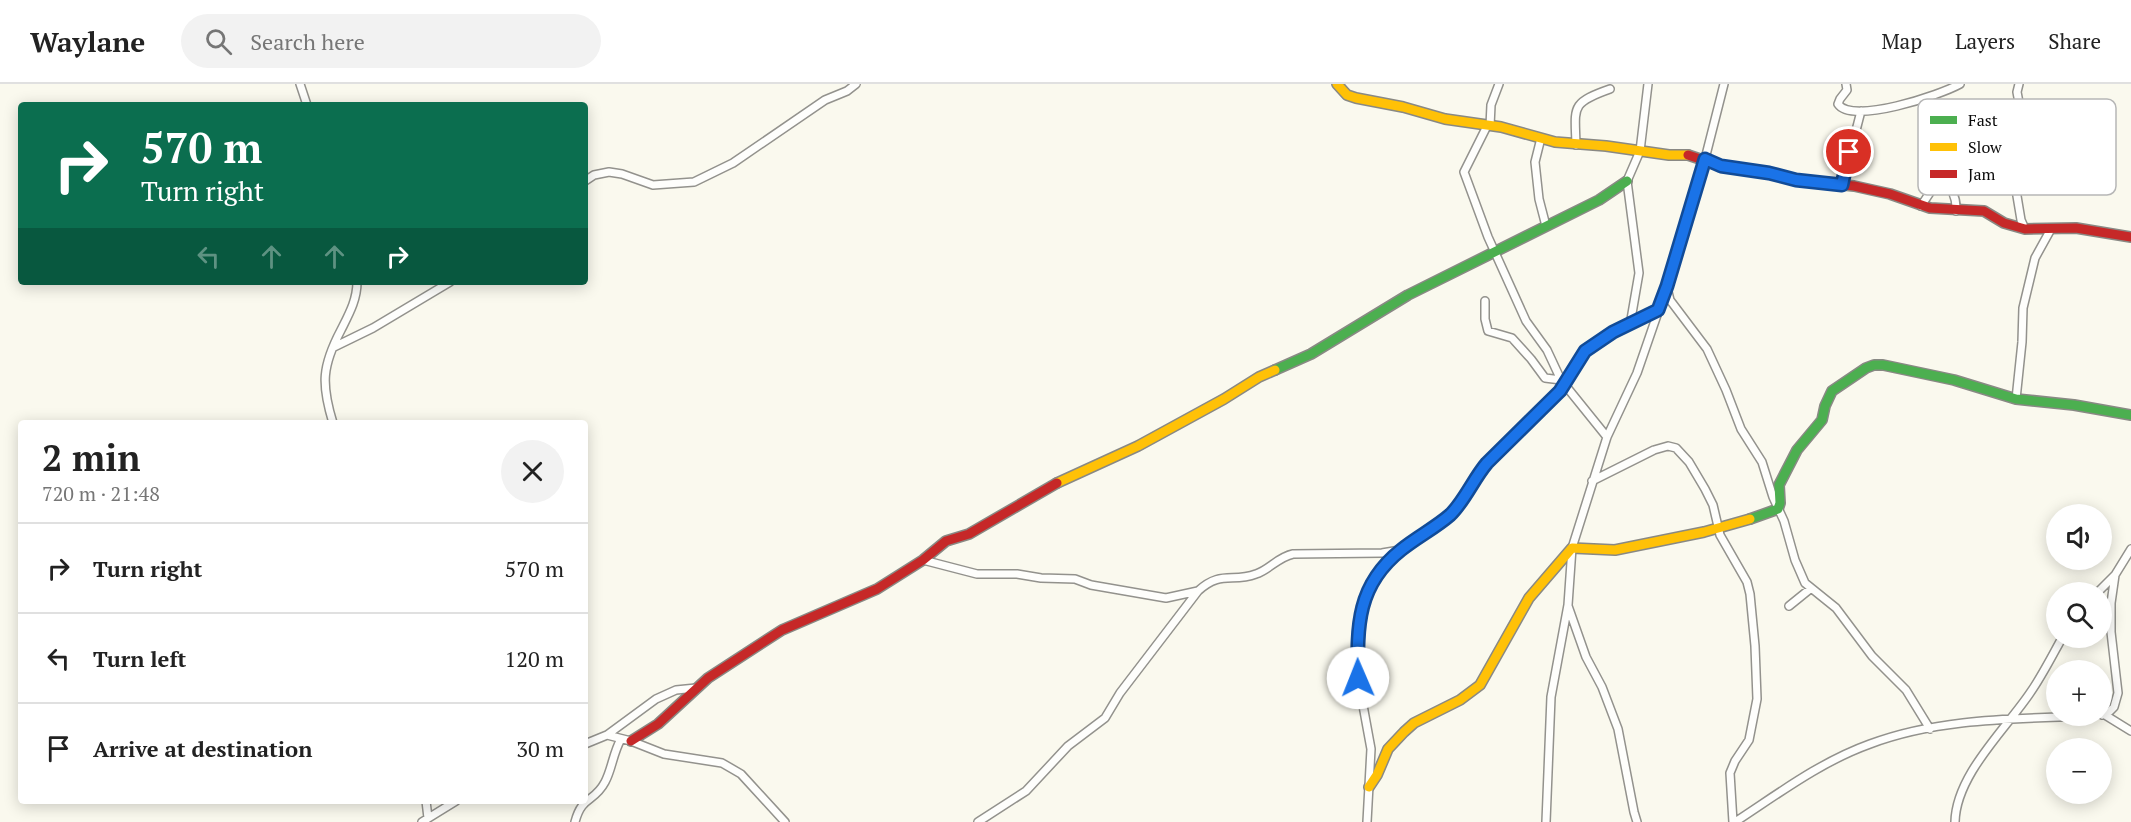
<!DOCTYPE html>
<html lang="en">
<head>
<meta charset="utf-8">
<style>
  :root { --surface:#fff; --page:#f2f2f2; --text:#222; --muted:#767676; --line:#e0e0e0 }
  body { margin:0; font-family:"PT Serif",serif; background:var(--page); color:var(--text); height:100vh; display:flex; flex-direction:column; font-size:22px; white-space:nowrap }
  * { box-sizing:border-box; margin:0 }
  p { font-size:20px; color:var(--muted) }
  .icon { flex:none; width:33px; height:33px; fill:none; stroke:currentColor; stroke-width:2; stroke-linecap:round; stroke-linejoin:round }
  .map { position:relative; flex:1; overflow:hidden }
  .panel { position:absolute; left:18px; top:336px; width:570px; height:384px; display:flex; flex-direction:column; background:var(--surface); border-radius:6px; box-shadow:0 3px 15px #0003 }
  .panel>* { flex:none }
  .guide { position:absolute; left:18px; top:18px; width:570px; height:183px; border-radius:6px; box-shadow:0 3px 15px #0003; background:#0b6e4f; color:#fff; overflow:hidden }
  .tools { position:absolute; left:2046px; top:420px; display:grid; gap:12px }
  .tools a { display:grid; place-items:center; width:66px; height:66px; border-radius:50%; background:var(--surface); box-shadow:0 3px 15px #0003; font-size:30px }
  .pin { position:absolute; display:grid; place-items:center; width:51px; height:51px; color:#fff; margin:-26px; border:3px solid #fff; border-radius:50%; box-shadow:0 2px 6px #0007 }
  .me { position:absolute; width:66px; margin:-33px; rotate:359deg; stroke-linejoin:round; filter:drop-shadow(0 0 4px #0008) }
  .turn { display:flex; align-items:center; gap:21px; height:126px; padding:0 24px; font-size:27px }
  .turn .icon { width:78px; height:78px; stroke-width:2.5 }
  .turn b { display:block; font-size:42px; line-height:51px }
  .lanes { display:flex; align-items:center; height:57px; padding:0 24px; background:#0003; justify-content:center; gap:30px; direction:ltr }
  .lanes .off { opacity:.35 }
  .round { display:grid; place-items:center; flex:none; width:63px; height:63px; border-radius:32px; background:var(--page) }
  .summary { display:flex; align-items:center; justify-content:space-between; height:102px; padding:0 24px }
  h1 { font-size:36px; font-weight:700; line-height:45px }
  ul { padding:0; list-style:none }
  li { display:flex; align-items:center; gap:18px; height:90px; padding:0 24px; border-top:2px solid var(--line) }
  li div { flex:1 }
  li b { display:block; font-size:22px }
  li em { font-style:normal }
  header { display:flex; align-items:center; gap:36px; box-sizing:border-box; height:84px; padding:0 30px; background:var(--surface); border-bottom:2px solid var(--line) }
  header strong { font-size:28px }
  nav { display:flex; gap:33px; margin-inline-start:auto; font-size:21px }
  .search { width:420px; height:54px; background:var(--page); display:flex; align-items:center; gap:15px; box-sizing:border-box; padding:0 21px; border-radius:33px; color:var(--muted); font-size:22px }
  .map>svg:first-child { display:block }
  .lines { fill:none; stroke-linecap:round; stroke-linejoin:round }
  .street-casing { stroke:#93928d; stroke-width:10 }
  .fast-casing { stroke:#898984; stroke-width:12 }
  .slow-casing { stroke:#898984; stroke-width:12 }
  .jam-casing { stroke:#898984; stroke-width:12 }
  .street { stroke:#fefefc; stroke-width:7 }
  .fast { stroke:#4caf50; stroke-width:9 }
  .slow { stroke:#ffc107; stroke-width:9 }
  .jam { stroke:#c62828; stroke-width:9 }
  .route-casing { stroke:#114b97; stroke-width:15 }
  .route { stroke:#1a73e8; stroke-width:10 }
  .key { fill:#fff; stroke:#b6b6b6; stroke-width:1.5 }
  .key-label { font-size:16px; fill:#0b0b0b }
</style>
</head>
<body>
<header>
<strong>Waylane</strong>
<div class="search"><svg class="icon" aria-label="search" viewBox="0 0 24 24"><circle cx="10" cy="10" r="6"/><path d="M15 15l6 6"/></svg>Search here</div>
<nav><a>Map</a><a>Layers</a><a>Share</a></nav>
</header>
<div class="map">
<svg width="2131" height="738" viewBox="0 0 2131 738">
  <rect width="100%" height="100%" fill="#faf9ee"/>
  <g class="lines">
    <g class="street-casing">
      <path id="street" d="M300,0L307,21
        M1846,0L1847,6L1840,15L1838,20C1852,41 1940,11 1960,0
        M2019,0L2017,8L2020,24L2014,44V94L2021,136L2025,145
        M1487,42L1464,88L1488,153L1526,237L1547,266L1561,296L1607,353
        M1490,42L1491,21L1499,0
        M1541,54L1535,78L1539,115L1546,142
        M1576,61C1575,23 1570,19 1610,5
        M1943,95C1952,104 1957,114 1956,127
        M585,97L594,91L609,88L622,90L653,101L694,98L733,79L825,16L847,7L856,0
        M1842,101L1861,27
        M1921,122L1931,107L1948,91L1989,71C1996,57 1999,56 2014,52
        M1667,204L1670,216L1707,265L1726,306L1741,345L1762,378L1773,413L1784,437L1795,476L1805,499L1836,524L1872,572L1906,606L1930,645
        M1485,217V235L1488,247L1512,254L1531,275L1545,294L1561,296
        M1630,241L1639,189L1627,97L1640,67L1648,0
        M334,263L373,244L450,198
        M2016,315L2022,258L2023,224L2035,174L2051,145
        M333,339C321,300 322,282 341,246C349,230 357,216 357,198
        M1592,397L1654,366L1668,362L1676,364L1689,378L1705,405L1713,421L1720,451L1747,498L1750,510L1755,562L1757,615L1749,656L1735,677L1730,689L1733,738
        M923,476L977,490H1017L1041,494L1075,495L1091,501L1166,514L1198,507
        M2098,508L2115,491
        M1568,522L1586,573L1602,603L1618,645L1634,728L1637,738
        M1789,522L1810,505
        M2102,631L2110,627L2114,623L2118,609L2111,548V519L2115,491L2131,465
        M2105,631L2131,647
        M607,651L656,615L676,606L696,604
        M585,660L607,651L631,657L664,670L722,679L741,690L785,738
        M426,717L428,734
        M422,738L456,717
        M575,738C582,711 594,719 605,698C612,685 613,669 621,655
        M978,738L1026,707L1068,662L1105,634L1120,609L1198,507C1221,486 1232,499 1256,490C1269,486 1278,473 1293,470L1382,469L1400,466
        M1367,738L1371,665L1358,594L1357,566L1360,531L1364,513L1372,498L1382,482L1402,466L1455,426L1476,391L1560,307L1585,267L1613,248L1658,226
        M1546,738L1551,613L1568,521L1572,464L1607,353L1637,289L1667,202L1705,75L1724,0
        M1735,738C1778,710 1820,678 1870,660C1939,634 2015,635 2088,632
        M1955,738C1956,691 2005,646 2030,609C2042,592 2052,572 2062,554"/>
    </g>
    <g class="fast-casing">
      <path id="fast" d="M1275,286L1311,270L1408,211L1599,116L1627,97
        M1750,435L1778,425L1780,419L1779,401L1797,366L1822,336L1825,322L1832,307L1866,284L1874,281H1883L1954,296L2016,315L2074,321L2131,331"/>
    </g>
    <g class="slow-casing">
      <path id="slow" d="M1337,0L1347,11L1356,14L1403,23L1445,35L1501,43L1555,58L1606,62L1669,71H1688
        M1057,399L1138,362L1224,315L1259,293L1275,286
        M1369,703L1377,691L1388,665L1404,648L1414,639L1460,616L1480,601L1529,514L1572,464L1615,466L1704,448L1750,435"/>
    </g>
    <g class="jam-casing">
      <path id="jam" d="M1688,71L1721,82L1769,89L1796,96L1854,102L1890,110L1930,124L1984,127L2004,139L2025,145L2076,144L2131,153
        M631,657L658,640L708,594L782,546L877,505L923,476L946,457L969,450L1057,399"/>
    </g>
    <use href="#street" class="street"/>
    <use href="#fast" class="fast"/>
    <use href="#slow" class="slow"/>
    <use href="#jam" class="jam"/>
  </g>
  <g class="lines">
    <g class="route-casing">
      <path id="route" d="M1358,594C1357,541 1357,501 1401,466C1417,453 1435,444 1450,431C1464,418 1474,394 1487,379L1560,307L1585,267L1613,248L1658,226L1667,202L1705,75L1721,82L1769,89L1796,96L1842,101L1849,68"/>
    </g>
    <use href="#route" class="route"/>
  </g>
  <rect x="1918" y="15" width="198" height="96" rx="9" class="key"/>
  <rect x="1930" y="32" width="27" height="8" fill="#4caf50"/>
  <rect x="1930" y="59" width="27" height="8" fill="#ffc107"/>
  <rect x="1930" y="86" width="27" height="8" fill="#c62828"/>
  <g class="key-label">
    <text x="1968" y="42">Fast</text>
    <text x="1968" y="69">Slow</text>
    <text x="1968" y="96">Jam</text>
  </g>
</svg>
<div class="tools">
<a><svg class="icon" aria-label="sound" viewBox="0 0 24 24"><path d="M4 9h4l5-4v14l-5-4H4zM17 9q2 3 0 6"/></svg></a>
<a><svg class="icon" aria-label="search" viewBox="0 0 24 24"><circle cx="10" cy="10" r="6"/><path d="M15 15l6 6"/></svg></a>
<a>+</a>
<a>−</a>
</div>
<div class="pin" style="left:1849px;top:68px;background:#d93025"><svg class="icon" aria-label="arrive" viewBox="0 0 24 24"><path d="M6 21V4h12l-3 4 3 4H6"/></svg></div>
<svg class="me" style="left:1358px;top:594px" viewBox="-20 -20 40 40"><circle r="19" fill="#fff"/><path d="M0-13L10 11 0 6-10 11z" fill="#1a73e8"/></svg>
<div class="guide">
<div class="turn"><svg class="icon" aria-label="right" viewBox="0 0 24 24"><path d="M7 20v-9h11M14 6l5 5-5 5"/></svg><div><b>570 m</b>Turn right</div></div>
<div class="lanes"><svg class="icon off" aria-label="left" viewBox="0 0 24 24"><path d="M17 20v-9H6M10 6l-5 5 5 5"/></svg><svg class="icon off" aria-label="ahead" viewBox="0 0 24 24"><path d="M12 20V5M6 11l6-6 6 6"/></svg><svg class="icon off" aria-label="ahead" viewBox="0 0 24 24"><path d="M12 20V5M6 11l6-6 6 6"/></svg><svg class="icon" aria-label="right" viewBox="0 0 24 24"><path d="M7 20v-9h11M14 6l5 5-5 5"/></svg></div>
</div>
<section class="panel">
<div class="summary"><div><h1>2 min</h1><p>720 m · 21:48</p></div><a class="round"><svg class="icon" aria-label="close" viewBox="0 0 24 24"><path d="M6 6l12 12M18 6L6 18"/></svg></a></div>
<ul>
<li><svg class="icon" aria-label="right" viewBox="0 0 24 24"><path d="M7 20v-9h11M14 6l5 5-5 5"/></svg><div><b>Turn right</b></div><em>570 m</em></li>
<li><svg class="icon" aria-label="left" viewBox="0 0 24 24"><path d="M17 20v-9H6M10 6l-5 5 5 5"/></svg><div><b>Turn left</b></div><em>120 m</em></li>
<li><svg class="icon" aria-label="arrive" viewBox="0 0 24 24"><path d="M6 21V4h12l-3 4 3 4H6"/></svg><div><b>Arrive at destination</b></div><em>30 m</em></li>
</ul>
</section>
</div>
</body>
</html>
